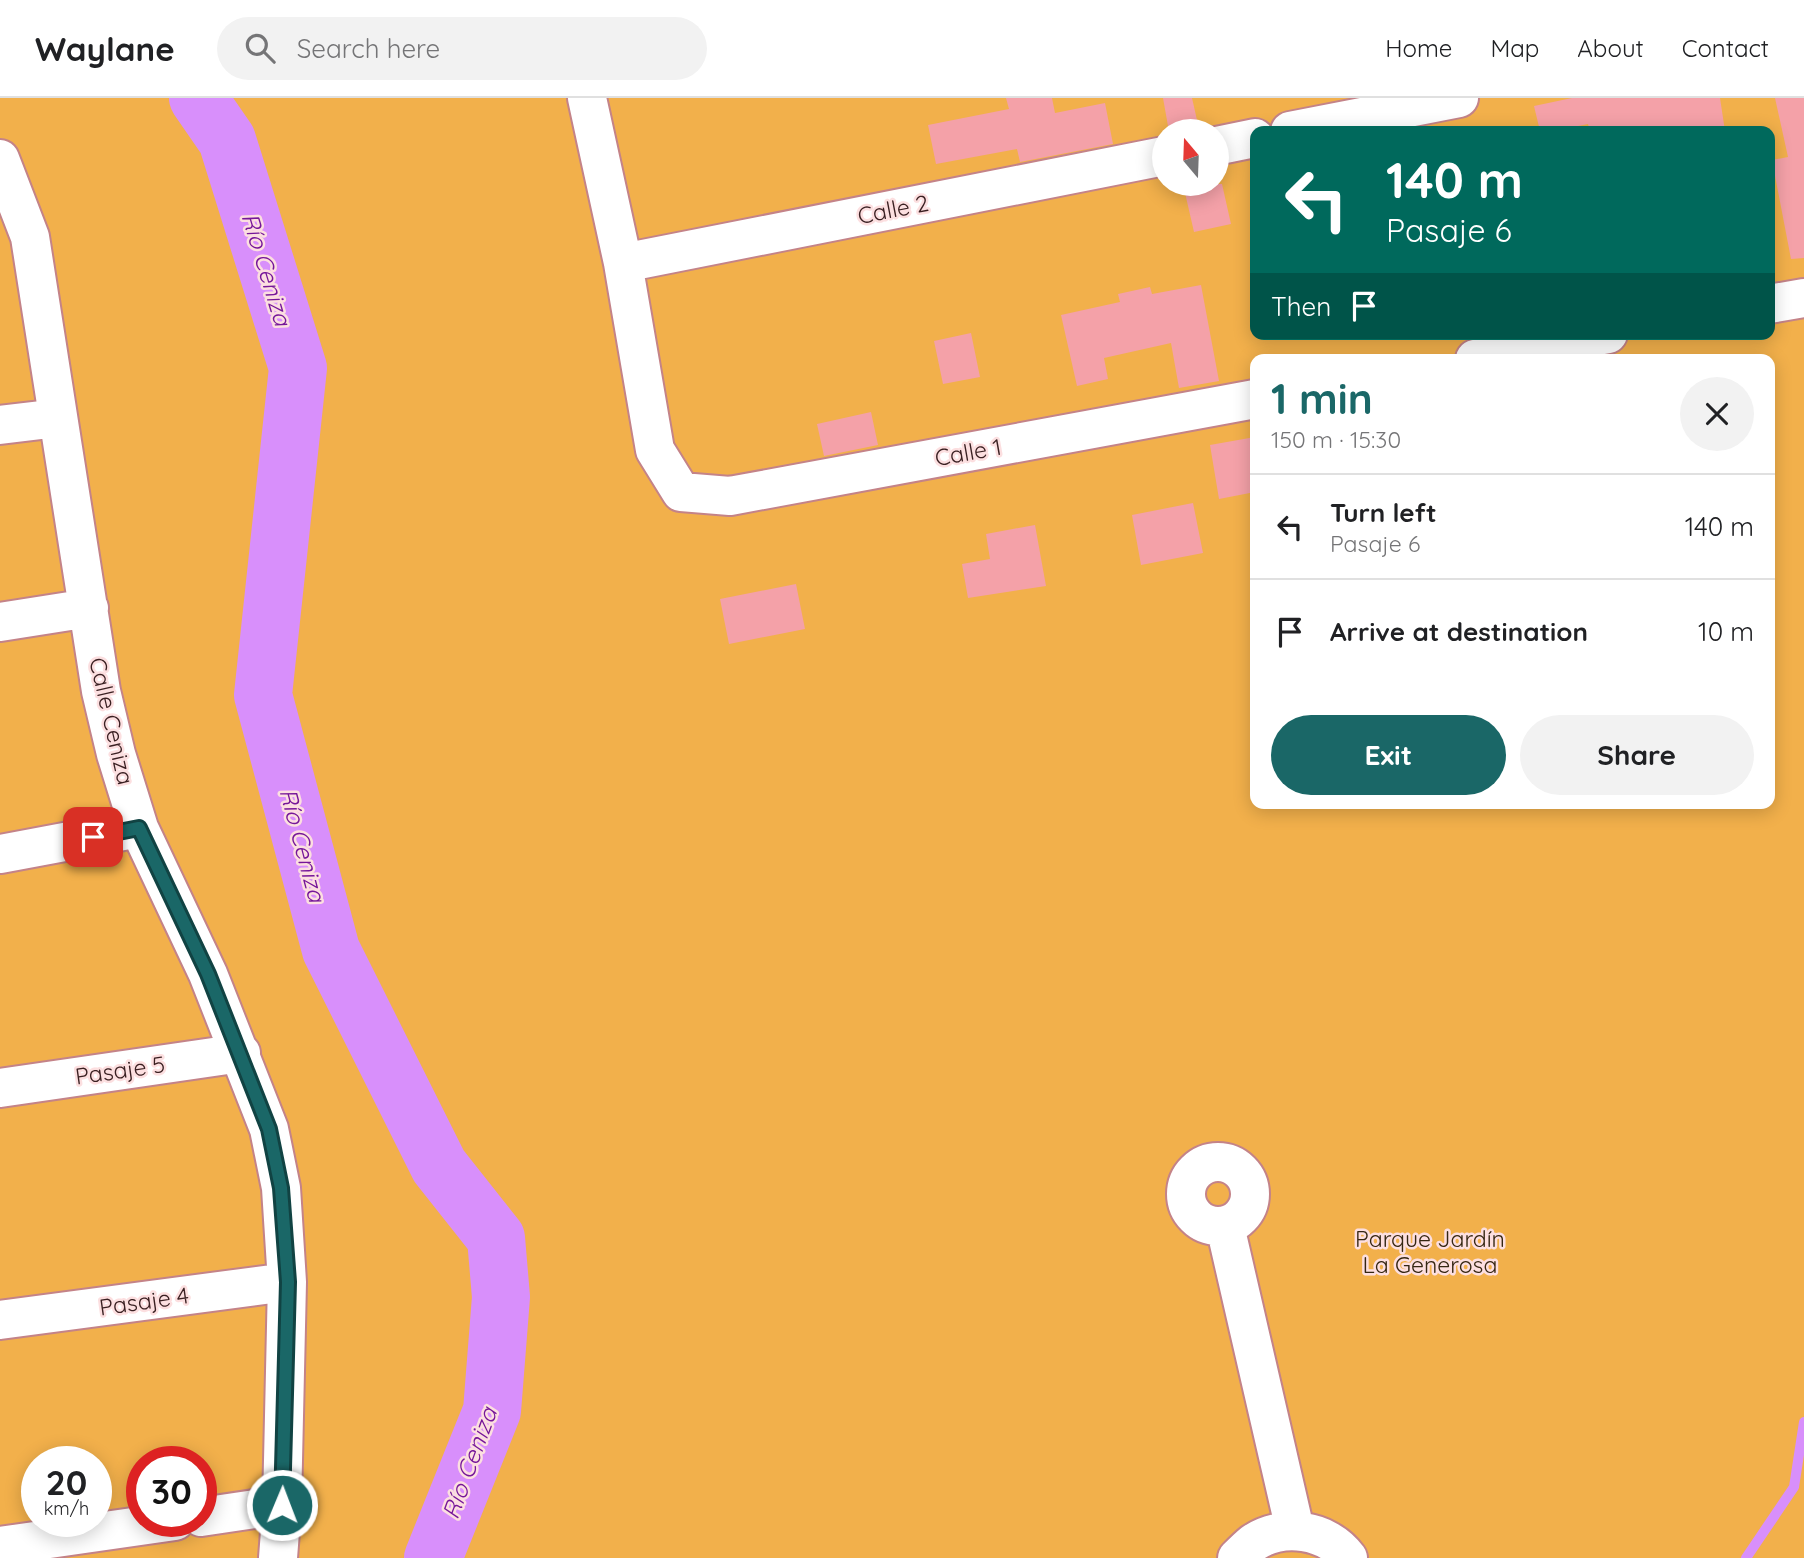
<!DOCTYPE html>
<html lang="en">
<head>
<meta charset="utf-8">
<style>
  :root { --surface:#fff; --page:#f2f2f2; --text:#202124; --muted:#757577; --line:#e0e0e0; --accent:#1a6767 }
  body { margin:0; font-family:Quicksand,sans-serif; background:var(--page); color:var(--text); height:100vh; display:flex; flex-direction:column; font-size:26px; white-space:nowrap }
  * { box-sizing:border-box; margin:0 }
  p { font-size:23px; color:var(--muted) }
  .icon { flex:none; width:38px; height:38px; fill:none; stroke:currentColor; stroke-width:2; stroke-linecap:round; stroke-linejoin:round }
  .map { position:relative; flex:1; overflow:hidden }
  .side { position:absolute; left:1250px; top:256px; width:525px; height:455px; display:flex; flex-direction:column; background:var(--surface); border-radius:14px; box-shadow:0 4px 18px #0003 }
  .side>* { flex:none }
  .guide { position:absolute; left:1250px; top:28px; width:525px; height:214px; border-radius:14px; box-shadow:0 4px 18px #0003; background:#00695c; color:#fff; overflow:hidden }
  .needle { width:46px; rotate:341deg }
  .fabs { position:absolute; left:1152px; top:21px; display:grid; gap:14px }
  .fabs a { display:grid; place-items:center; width:77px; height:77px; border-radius:50%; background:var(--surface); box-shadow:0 4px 18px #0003; font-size:35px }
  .speed { position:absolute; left:21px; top:1348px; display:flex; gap:14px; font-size:35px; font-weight:700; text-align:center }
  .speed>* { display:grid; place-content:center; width:91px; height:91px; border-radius:50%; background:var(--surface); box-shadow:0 4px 18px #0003; line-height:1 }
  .speed small { font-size:18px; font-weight:400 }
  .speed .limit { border:10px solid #d22; background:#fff; color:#111 }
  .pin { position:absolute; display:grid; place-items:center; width:60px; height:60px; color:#fff; margin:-30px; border-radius:14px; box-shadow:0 4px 10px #0006 }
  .me { position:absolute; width:77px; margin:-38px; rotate:1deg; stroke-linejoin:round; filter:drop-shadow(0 0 5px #0008) }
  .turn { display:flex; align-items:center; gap:24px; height:147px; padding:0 21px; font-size:32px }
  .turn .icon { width:91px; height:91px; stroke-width:2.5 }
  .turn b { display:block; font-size:49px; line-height:60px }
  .then { display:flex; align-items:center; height:66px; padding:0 21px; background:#0003; gap:14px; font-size:26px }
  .round { display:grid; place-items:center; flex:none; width:74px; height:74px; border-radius:37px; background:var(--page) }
  .summary { display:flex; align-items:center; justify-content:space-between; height:119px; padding:0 21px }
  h1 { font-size:42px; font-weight:700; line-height:52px; color:var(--accent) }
  .cta { display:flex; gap:14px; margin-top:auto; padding:14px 21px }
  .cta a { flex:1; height:80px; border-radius:42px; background:var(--accent); color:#fff; font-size:28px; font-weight:700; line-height:80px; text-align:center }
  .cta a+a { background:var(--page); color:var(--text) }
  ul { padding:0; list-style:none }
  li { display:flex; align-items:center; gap:21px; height:105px; padding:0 21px; border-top:2px solid var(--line) }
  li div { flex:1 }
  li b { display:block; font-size:26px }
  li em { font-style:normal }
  header { display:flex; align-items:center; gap:42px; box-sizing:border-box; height:98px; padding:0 35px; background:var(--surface); border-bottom:2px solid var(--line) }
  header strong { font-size:33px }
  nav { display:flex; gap:38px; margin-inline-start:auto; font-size:24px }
  .search { width:490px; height:63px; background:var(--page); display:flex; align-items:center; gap:18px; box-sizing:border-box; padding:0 24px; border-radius:38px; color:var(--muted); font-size:26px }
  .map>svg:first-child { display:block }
  .green { fill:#f2b04b; fill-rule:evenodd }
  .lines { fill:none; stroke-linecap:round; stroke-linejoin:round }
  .stream { stroke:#d88ffb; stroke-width:10 }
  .river { stroke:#d88ffb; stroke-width:58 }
  .building { fill:#f4a1a8 }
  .minor-casing { stroke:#c48388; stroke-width:42 }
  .minor { stroke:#fff; stroke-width:38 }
  .route-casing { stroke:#114343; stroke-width:18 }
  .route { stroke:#1a6767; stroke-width:12 }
  .labels { text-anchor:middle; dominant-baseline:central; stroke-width:5; stroke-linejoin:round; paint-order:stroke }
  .street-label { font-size:23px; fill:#3a2022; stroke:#fcdfe0 }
  .park-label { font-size:23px; fill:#352612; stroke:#fcdfe0 }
  .water-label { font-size:24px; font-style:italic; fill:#761699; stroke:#fcdfe0 }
</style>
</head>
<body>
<header>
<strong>Waylane</strong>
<div class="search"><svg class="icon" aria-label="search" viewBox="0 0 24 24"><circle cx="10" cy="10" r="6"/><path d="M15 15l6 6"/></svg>Search here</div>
<nav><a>Home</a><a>Map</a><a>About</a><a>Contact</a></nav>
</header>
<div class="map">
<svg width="1804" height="1460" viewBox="0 0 1804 1460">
  <rect width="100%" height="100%" fill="#fcdfe0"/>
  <path class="green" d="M0,0H1804V1460H0ZM1164,33H1216V86H1164ZM1255,33H1769V236H1255ZM1255,261H1769V705H1255ZM37,1363H96V1423H37ZM142,1363H201V1423H142Z"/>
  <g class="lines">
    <path class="stream" d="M1746,1460L1794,1389L1804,1324"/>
    <path class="river" d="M198,0L227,42L298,270L263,597L331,852L439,1068L496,1140L501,1199L492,1313L433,1460"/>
  </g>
  <path class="building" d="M1006,0H1052L1055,15L1105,5L1113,46L1020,64L1017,51L936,66L928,27L1009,11Z
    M1163,0H1192L1197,22L1168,28Z
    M1572,0H1720L1725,33H1590L1588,26L1554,33H1540L1534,8Z
    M1775,0H1804V160L1791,161L1772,62L1788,59Z
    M1183,86H1222L1231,126L1194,134Z
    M1201,187L1219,283L1179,290L1171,245L1104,260L1108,281L1077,288L1061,217L1120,204L1118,196L1150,189L1152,196Z
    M971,235L980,279L943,286L934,243Z
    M871,314L878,347L824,358L817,326Z
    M1255,339V394L1219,401L1210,347Z
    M1193,405L1203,455L1141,467L1132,417Z
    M1035,427L1046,488L968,500L962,466L990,461L986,436Z
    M796,486L805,531L729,546L720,501Z"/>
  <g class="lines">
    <g class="minor-casing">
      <path id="minor" d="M587,0L623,165L655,352L681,394L730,398L1255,301
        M1290,33L1459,0
        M1216,48L1255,40
        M0,61L30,139L101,593L116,656L139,730L208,876L269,1031L281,1090L287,1184L282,1407L278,1460
        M623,165L1164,58
        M1769,206L1804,200
        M1475,261L1608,236
        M0,327L58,320
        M0,524L89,510
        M0,756L139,730
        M0,990L241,955
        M1186 1096a32 32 0 1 1 64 0a32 32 0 1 1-64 0Z
        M1225,1128L1295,1432
        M0,1222L287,1184
        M201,1419L282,1407
        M0,1448L175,1423
        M1237,1460C1242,1455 1248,1449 1253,1445C1283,1425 1327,1431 1348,1460"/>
    </g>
    <use href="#minor" class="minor"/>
  </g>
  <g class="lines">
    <g class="route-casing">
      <path id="route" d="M93,739L139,730L208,876L269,1031L281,1090L288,1184L282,1407"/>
    </g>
    <use href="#route" class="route"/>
  </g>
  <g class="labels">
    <g class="street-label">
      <text transform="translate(893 111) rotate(-11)">Calle 2</text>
      <text transform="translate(968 354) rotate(-10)">Calle 1</text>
      <text transform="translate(112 623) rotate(77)">Calle Ceniza</text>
      <text transform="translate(120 972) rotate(-8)">Pasaje 5</text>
      <text transform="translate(144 1203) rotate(-8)">Pasaje 4</text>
    </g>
    <g class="park-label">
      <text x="1430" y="1140">Parque Jardín<tspan x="1430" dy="26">La Generosa</tspan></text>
    </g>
    <g class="water-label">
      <text transform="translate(267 171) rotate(73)">Río Ceniza</text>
      <text transform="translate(303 747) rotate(75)">Río Ceniza</text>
      <text transform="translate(469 1365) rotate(-70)">Río Ceniza</text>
    </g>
  </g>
</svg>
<div class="fabs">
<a><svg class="needle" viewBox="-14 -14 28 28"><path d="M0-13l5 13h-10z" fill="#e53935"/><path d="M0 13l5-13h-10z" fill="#757577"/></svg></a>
</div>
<div class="speed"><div>20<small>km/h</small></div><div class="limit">30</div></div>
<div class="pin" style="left:93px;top:739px;background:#d93025"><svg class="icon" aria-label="arrive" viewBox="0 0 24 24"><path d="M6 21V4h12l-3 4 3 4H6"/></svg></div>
<svg class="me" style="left:282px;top:1407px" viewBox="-20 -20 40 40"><circle r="17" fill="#1a6767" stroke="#fff" stroke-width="3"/><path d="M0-11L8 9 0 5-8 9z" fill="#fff"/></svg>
<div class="guide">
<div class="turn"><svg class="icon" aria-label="left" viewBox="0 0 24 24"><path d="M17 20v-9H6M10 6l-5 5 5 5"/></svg><div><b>140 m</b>Pasaje 6</div></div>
<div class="then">Then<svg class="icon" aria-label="arrive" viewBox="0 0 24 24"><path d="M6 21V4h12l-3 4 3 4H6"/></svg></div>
</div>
<section class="side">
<div class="summary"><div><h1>1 min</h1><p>150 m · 15:30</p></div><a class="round"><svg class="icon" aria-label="close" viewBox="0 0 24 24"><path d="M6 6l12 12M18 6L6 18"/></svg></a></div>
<ul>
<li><svg class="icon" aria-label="left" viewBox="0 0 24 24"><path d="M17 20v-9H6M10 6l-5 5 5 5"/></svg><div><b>Turn left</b><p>Pasaje 6</p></div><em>140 m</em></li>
<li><svg class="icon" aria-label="arrive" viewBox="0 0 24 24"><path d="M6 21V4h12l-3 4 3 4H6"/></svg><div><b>Arrive at destination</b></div><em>10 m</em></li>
</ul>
<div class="cta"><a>Exit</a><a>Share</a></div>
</section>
</div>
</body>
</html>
